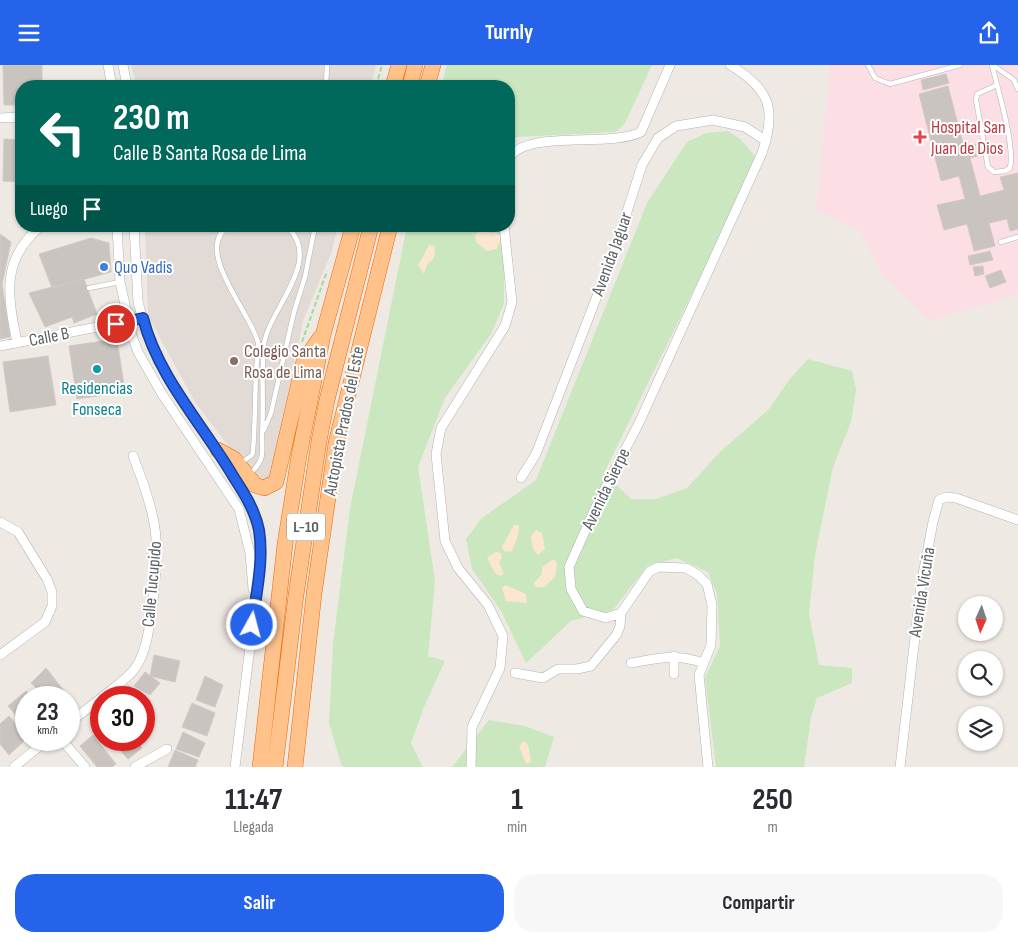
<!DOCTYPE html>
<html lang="es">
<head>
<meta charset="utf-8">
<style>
  :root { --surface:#fff; --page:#f7f7f7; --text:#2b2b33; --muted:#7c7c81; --accent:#2563eb }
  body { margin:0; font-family:"Sofia Sans Condensed",sans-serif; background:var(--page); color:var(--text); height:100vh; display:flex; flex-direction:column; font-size:19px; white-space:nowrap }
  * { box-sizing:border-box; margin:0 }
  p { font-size:16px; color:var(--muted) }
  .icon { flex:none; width:28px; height:28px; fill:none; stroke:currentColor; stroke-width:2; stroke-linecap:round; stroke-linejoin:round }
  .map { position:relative; height:702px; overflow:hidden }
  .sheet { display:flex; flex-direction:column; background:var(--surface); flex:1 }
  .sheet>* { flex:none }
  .banner { position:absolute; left:15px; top:15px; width:500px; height:152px; border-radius:20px; box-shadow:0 1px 4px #0004; background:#00695c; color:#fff; overflow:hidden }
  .needle { width:32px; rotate:183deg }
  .buttons { position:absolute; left:958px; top:531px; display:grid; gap:10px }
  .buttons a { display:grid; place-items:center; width:45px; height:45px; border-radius:50%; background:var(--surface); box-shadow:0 1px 4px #0004; font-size:25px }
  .speed { position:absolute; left:15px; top:621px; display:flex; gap:10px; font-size:25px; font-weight:700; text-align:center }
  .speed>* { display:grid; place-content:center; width:65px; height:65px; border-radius:50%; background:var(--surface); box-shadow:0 1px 4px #0004; line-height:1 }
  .speed small { font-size:12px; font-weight:400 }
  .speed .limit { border:8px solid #d22; background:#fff; color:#111 }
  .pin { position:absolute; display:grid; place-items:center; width:42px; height:42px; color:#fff; margin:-21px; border:2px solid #fff; border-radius:50%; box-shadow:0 1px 5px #0007 }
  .me { position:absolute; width:55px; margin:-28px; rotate:7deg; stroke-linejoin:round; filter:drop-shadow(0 0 4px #0008) }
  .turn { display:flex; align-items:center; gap:18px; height:105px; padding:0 15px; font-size:22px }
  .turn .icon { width:65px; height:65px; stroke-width:2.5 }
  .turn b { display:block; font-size:35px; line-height:42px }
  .then { display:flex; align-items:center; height:48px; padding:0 15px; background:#0003; gap:10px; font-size:19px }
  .eta { display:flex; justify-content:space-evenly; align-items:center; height:85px; text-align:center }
  .eta b { font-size:30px; font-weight:700; line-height:35px }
  .button { display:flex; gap:10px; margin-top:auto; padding:10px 15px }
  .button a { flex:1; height:58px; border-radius:20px; background:var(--accent); color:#fff; font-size:20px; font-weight:700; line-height:58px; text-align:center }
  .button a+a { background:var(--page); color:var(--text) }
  header { display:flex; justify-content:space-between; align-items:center; height:65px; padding:0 15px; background:var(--accent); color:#fff; font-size:22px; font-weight:700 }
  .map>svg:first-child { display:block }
  .education { fill:#e1dad5 }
  .medical { fill:#fcdfe5 }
  .green { fill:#cae7bf }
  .sand { fill:#fbe6d2 }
  .building { fill:#cac4c1; stroke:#d4c9c2 }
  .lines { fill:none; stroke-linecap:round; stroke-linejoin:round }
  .service-casing { stroke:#afb4b7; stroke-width:5.5 }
  .minor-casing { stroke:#afb4b7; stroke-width:10 }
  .motorway-casing { stroke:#f26500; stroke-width:16 }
  .path { stroke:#a3d9a2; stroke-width:2; stroke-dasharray:5 2.5; stroke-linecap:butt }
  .service { stroke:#fff; stroke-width:4.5 }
  .minor { stroke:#fff; stroke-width:9 }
  .motorway { stroke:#ffc28a; stroke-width:15 }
  .route-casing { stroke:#184099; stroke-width:12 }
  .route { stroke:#2563eb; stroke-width:9 }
  .health-dot { fill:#e0444e; stroke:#fff; stroke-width:2 }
  .shop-dot { fill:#3f7fe0; stroke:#fff; stroke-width:2 }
  .education-dot { fill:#8d6e63; stroke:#fff; stroke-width:2 }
  .culture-dot { fill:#0f9aa8; stroke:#fff; stroke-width:2 }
  .labels { text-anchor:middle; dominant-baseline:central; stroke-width:4; stroke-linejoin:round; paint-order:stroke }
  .shield { fill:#fff; stroke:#8d9193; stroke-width:1 }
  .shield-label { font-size:16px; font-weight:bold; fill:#5c6265 }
  .health-label { font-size:18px; fill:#be3a42; stroke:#fff; text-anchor:start }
  .street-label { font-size:18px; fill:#5c6265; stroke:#fff }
  .shop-label { font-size:18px; fill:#366cbe; stroke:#fff; text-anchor:start }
  .education-label { font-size:18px; fill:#785e54; stroke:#fff; text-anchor:start }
  .culture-label { font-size:18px; fill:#0d838f; stroke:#fff }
</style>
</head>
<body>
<header><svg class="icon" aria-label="menu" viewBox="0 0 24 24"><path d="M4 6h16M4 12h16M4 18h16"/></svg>Turnly<svg class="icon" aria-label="share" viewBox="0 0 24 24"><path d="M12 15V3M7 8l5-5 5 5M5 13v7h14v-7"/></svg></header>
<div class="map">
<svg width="1018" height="702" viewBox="0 0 1018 702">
  <rect width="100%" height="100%" fill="#efe9e4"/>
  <path class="education" d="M131,0H376L371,21H137Z
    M145,161H338L332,186L303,256L275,394L268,415L255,416L195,337L148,251Z"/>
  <path class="medical" d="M830,0H1018V229L931,256L883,211L859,165L816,145Z"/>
  <path class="green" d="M447,0H652L625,58L616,67L516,72L509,78V21H441Z
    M728,66L740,74L758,94L604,408L631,434H656L687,423L720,387L769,344L789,315L808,294L852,306L856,324L851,357L833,402L815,490L809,549L819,600L852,603V618L817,633L811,652L804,702H716L705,613L720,581L717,529L708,507L676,493L647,501L613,545L571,556L526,598L501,546L472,504L466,474L482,453L536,415L647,138L687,77L706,68Z
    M407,161H502L504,185V239L491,269L445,333L418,402L435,516L428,591L445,596L424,642L411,678L423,702H344L341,699L329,658L333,579L350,444Z
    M489,655L525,661L554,672L545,702H452Z"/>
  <path class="sand" d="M483,161H490L488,165L490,168L496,167L501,172L497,184L487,186L476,177L475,169L483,165Z
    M429,180L435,181L434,193L427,200L424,209L418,200Z
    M514,460H519C519,470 516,478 511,487L504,486L502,482Z
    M536,465L542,468L545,484L538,490C532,484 532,479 531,471Z
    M496,487L501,488L502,493L499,498L504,509L500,511L495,508L487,493Z
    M552,495H555L557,499L555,512L544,522H536L534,518L542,509V502Z
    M506,520L526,529L527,538L506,536L502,523Z
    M524,676L528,680L531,697L526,699L519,681Z"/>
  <path class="building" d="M3,0H42V21H21V40H4Z
    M946,9L949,18L923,25L921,15Z
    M948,21L964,82L981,78L985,89L970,93L980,131L1004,125L1000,112L1018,108V164L1010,166L1007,154L989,158L995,181L974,186L967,159L944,165L937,140L965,134L959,111L941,116L919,29Z
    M4,74L21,75V117L3,116Z
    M0,169L11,177L2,219L10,272L0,274Z
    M91,173L109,178L111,207L52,223L39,189Z
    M990,186L993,195L970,200L968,191Z
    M983,201L984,209L975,211L973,202Z
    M1001,205L1006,217L990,223L985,211Z
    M84,214L97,249L74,258L72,252L45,262L29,228Z
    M117,274L125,327L77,334L69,281Z
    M48,291L56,340L10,347L3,297Z
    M154,590L180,596L175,617L150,611Z
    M46,603L69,632H45L31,618Z
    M145,607L160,618L150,630L134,621Z
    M205,611L223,620L215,642L196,635Z
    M26,626L31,632H26V662L8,641Z
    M192,638L215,648L207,671L182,662Z
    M9,651L26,671V674L9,690L0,679V659Z
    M144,652L149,659L144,664Z
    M183,667L205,678L199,692L176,684Z
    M93,670L116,699L112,702H97L80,681Z
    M111,675H136L142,683L128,694Z
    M175,685L198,695L195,702H168Z"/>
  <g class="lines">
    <g class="service-casing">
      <path id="service" d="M868,0L875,13L890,19L960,0
        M992,0C998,25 1015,80 1010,103L1005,106L994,107L988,102L976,35L977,29L997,20
        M993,0L1014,15L1018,24
        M326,21L327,0
        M229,161C191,184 254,252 258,278C259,288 256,299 256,309C255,335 255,360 253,386L252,390L241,398
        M1001,177L1018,172
        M89,223L120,217
        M264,365L271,348L294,247L305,212L315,161
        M250,409C254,405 259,399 261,394C263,388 262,378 262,371C264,343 261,306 264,279C269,244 325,194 286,161"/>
    </g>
    <g class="minor-casing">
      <path id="minor" d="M108,0L112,21
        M123,0L127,21
        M0,53L21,52
        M509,93C527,64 609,83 641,67L670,0
        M117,161L120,217L132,271L138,287L162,329L239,444L250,488L253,524
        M134,161L138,237L146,266L166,308L244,427L259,465L260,502L235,702
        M17,278C8,231 0,195 41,161
        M0,281L143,253
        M521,413L536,389L614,187L642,100L658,73L676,61L713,55L745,62L766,76
        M0,457L18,467L47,514L52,527V541L45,557L0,590
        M631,598C661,593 674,588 704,598
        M515,608L543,613L558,604H577L591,601L617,569L620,561L621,548
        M674,609V591
        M102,632C113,623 128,614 136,602C147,585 149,563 152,543C161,476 158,454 133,391
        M69,658L101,633
        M62,675L85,702
        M14,702L47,675
        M135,702L167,684
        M471,702L472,662L500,603L503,571L488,540L458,503L445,476L436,389L441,363L505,261L512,237L504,161
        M708,702L699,610L711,580L712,540L707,519L698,510L686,503L658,502L649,507L621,548L606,553L583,546L571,524L569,502L599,435L639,358L762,88C777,44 770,24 730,0
        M900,702L921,520L933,457L939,435L946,432L956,433L1018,455"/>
    </g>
    <g class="motorway-casing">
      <path id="motorway" d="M393,21L399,0
        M410,21L415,0
        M427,21L433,0
        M218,385L234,394L255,420L264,423L276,417L304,296L320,273
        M260,702L285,479L299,391L323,270L353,161
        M275,702L296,530L319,376L327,335L371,161
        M295,702L314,529L336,378L390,161"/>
    </g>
    <path class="path" d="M376,21L382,0
      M302,277L327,206"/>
    <use href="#service" class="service"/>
    <use href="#minor" class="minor"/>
    <use href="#motorway" class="motorway"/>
  </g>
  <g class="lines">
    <g class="route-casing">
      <path id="route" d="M116,259L143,253C158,312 203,360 233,411C244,428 255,445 259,465C264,496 256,529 252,560"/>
    </g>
    <use href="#route" class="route"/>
  </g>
  <path class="health-dot" d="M917.5 64.5h5v5h5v5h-5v5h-5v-5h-5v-5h5z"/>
  <circle class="shop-dot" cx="104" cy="202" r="5"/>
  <circle class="education-dot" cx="234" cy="296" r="5"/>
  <circle class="culture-dot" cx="97" cy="304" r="5"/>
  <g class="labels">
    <rect class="shield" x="287" y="448.5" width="38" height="27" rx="4"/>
    <g class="shield-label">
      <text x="306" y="462">L-10</text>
    </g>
    <g class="health-label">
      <text x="931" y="62">Hospital San<tspan x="931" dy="21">Juan de Dios</tspan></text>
    </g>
    <g class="street-label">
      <text transform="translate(612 189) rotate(-70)">Avenida Jaguar</text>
      <text transform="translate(49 272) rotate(-11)">Calle B</text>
      <text transform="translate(344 356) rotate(-79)">Autopista Prados del Este</text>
      <text transform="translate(606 424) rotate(-64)">Avenida Sierpe</text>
      <text transform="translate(152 519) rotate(-85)">Calle Tucupido</text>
      <text transform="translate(922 527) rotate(-81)">Avenida Vicuña</text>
    </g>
    <g class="shop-label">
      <text x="114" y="202">Quo Vadis</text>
    </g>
    <g class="education-label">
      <text x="244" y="286">Colegio Santa<tspan x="244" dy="21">Rosa de Lima</tspan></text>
    </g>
    <g class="culture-label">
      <text x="97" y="323">Residencias<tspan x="97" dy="21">Fonseca</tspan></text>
    </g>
  </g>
</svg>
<div class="buttons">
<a><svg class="needle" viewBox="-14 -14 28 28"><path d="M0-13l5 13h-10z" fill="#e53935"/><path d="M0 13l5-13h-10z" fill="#7c7c81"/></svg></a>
<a><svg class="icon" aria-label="search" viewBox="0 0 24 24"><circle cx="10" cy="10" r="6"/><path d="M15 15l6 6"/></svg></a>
<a><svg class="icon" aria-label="layers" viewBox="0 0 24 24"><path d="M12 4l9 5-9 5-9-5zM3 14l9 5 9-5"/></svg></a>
</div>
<div class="speed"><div>23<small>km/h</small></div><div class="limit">30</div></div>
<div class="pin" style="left:116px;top:259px;background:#d93025"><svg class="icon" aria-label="arrive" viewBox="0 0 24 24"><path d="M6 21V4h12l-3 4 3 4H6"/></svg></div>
<svg class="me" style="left:252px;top:560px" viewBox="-20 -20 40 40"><circle r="17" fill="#2563eb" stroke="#fff" stroke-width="3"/><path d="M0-11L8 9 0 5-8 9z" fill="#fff"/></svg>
<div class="banner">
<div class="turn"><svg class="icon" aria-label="left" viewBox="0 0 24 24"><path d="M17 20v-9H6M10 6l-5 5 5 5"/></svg><div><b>230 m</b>Calle B Santa Rosa de Lima</div></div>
<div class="then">Luego<svg class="icon" aria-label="arrive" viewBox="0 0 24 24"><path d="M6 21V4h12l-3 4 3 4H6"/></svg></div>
</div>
</div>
<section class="sheet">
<div class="eta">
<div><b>11:47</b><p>Llegada</p></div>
<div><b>1</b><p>min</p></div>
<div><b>250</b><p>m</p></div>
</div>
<div class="button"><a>Salir</a><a>Compartir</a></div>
</section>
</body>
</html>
